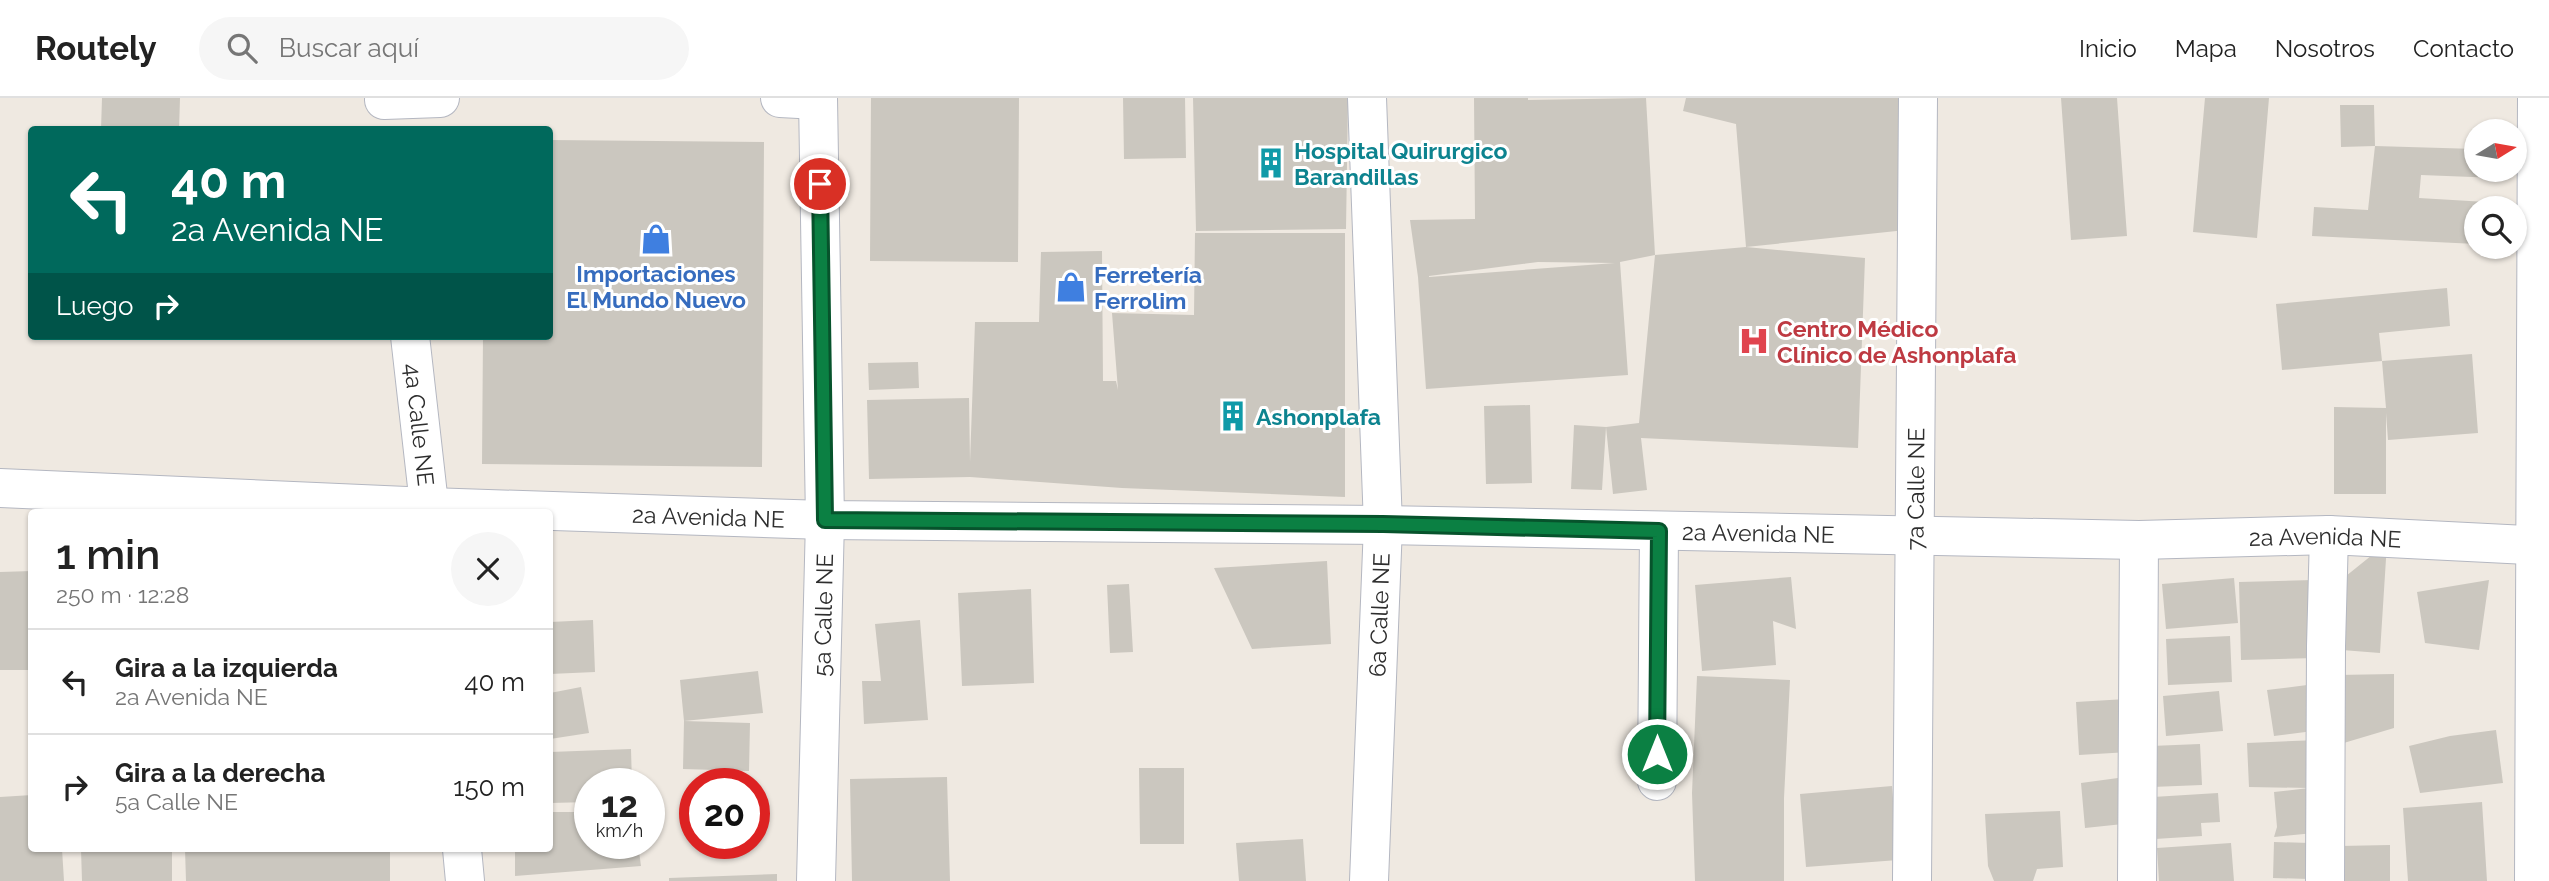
<!DOCTYPE html>
<html lang="es">
<head>
<meta charset="utf-8">
<style>
  :root { --surface:#fff; --page:#f6f6f6; --text:#222; --muted:#767676; --line:#e0e0e0 }
  body { margin:0; font-family:Raleway,sans-serif; background:var(--page); color:var(--text); height:100vh; display:flex; flex-direction:column; font-size:26px; white-space:nowrap }
  * { box-sizing:border-box; margin:0 }
  p { font-size:23px; color:var(--muted) }
  .icon { flex:none; width:38px; height:38px; fill:none; stroke:currentColor; stroke-width:2; stroke-linecap:round; stroke-linejoin:round }
  .map { position:relative; flex:1; overflow:hidden }
  .side { position:absolute; left:28px; top:411px; width:525px; height:343px; display:flex; flex-direction:column; background:var(--surface); border-radius:7px; box-shadow:0 2px 5px #0004 }
  .side>* { flex:none }
  .hud { position:absolute; left:28px; top:28px; width:525px; height:214px; border-radius:7px; box-shadow:0 2px 5px #0004; background:#00695c; color:#fff; overflow:hidden }
  .needle { width:46px; rotate:79deg }
  .controls { position:absolute; left:2464px; top:21px; display:grid; gap:14px }
  .controls a { display:grid; place-items:center; width:63px; height:63px; border-radius:50%; background:var(--surface); box-shadow:0 2px 5px #0004; font-size:35px }
  .speed { position:absolute; left:574px; top:670px; display:flex; gap:14px; font-size:35px; font-weight:700; text-align:center }
  .speed>* { display:grid; place-content:center; width:91px; height:91px; border-radius:50%; background:var(--surface); box-shadow:0 2px 5px #0004; line-height:1 }
  .speed small { font-size:18px; font-weight:400 }
  .speed .limit { border:10px solid #d22; background:#fff; color:#111 }
  .pin { position:absolute; display:grid; place-items:center; width:60px; height:60px; color:#fff; margin:-30px; border:4px solid #fff; border-radius:50%; box-shadow:0 2px 7px #0007 }
  .me { position:absolute; width:77px; margin:-38px; rotate:0deg; stroke-linejoin:round; filter:drop-shadow(0 0 5px #0008) }
  .turn { display:flex; align-items:center; gap:24px; height:147px; padding:0 28px; font-size:32px }
  .turn .icon { width:91px; height:91px; stroke-width:2.5 }
  .turn b { display:block; font-size:49px; line-height:60px }
  .then { display:flex; align-items:center; height:66px; padding:0 28px; background:#0003; gap:14px; font-size:26px }
  .round { display:grid; place-items:center; flex:none; width:74px; height:74px; border-radius:37px; background:var(--page) }
  .headline { display:flex; align-items:center; justify-content:space-between; height:119px; padding:0 28px }
  h1 { font-size:42px; font-weight:600; line-height:52px }
  ul { padding:0; list-style:none }
  li { display:flex; align-items:center; gap:21px; height:105px; padding:0 28px; border-top:2px solid var(--line) }
  li div { flex:1 }
  li b { display:block; font-size:26px }
  li em { font-style:normal }
  header { display:flex; align-items:center; gap:42px; box-sizing:border-box; height:98px; padding:0 35px; background:var(--surface); border-bottom:2px solid var(--line) }
  header strong { font-size:33px }
  nav { display:flex; gap:38px; margin-inline-start:auto; font-size:24px }
  .search { width:490px; height:63px; background:var(--page); display:flex; align-items:center; gap:18px; box-sizing:border-box; padding:0 24px; border-radius:38px; color:var(--muted); font-size:26px }
  .map>svg:first-child { display:block }
  .building { fill:#cbc7bf; fill-rule:evenodd }
  .lines { fill:none; stroke-linecap:round; stroke-linejoin:round }
  .minor-casing { stroke:#b4b7c1; stroke-width:40 }
  .minor { stroke:#fff; stroke-width:38 }
  .route-casing { stroke:#07532c; stroke-width:18 }
  .route { stroke:#0b8043; stroke-width:12 }
  .labels { text-anchor:middle; dominant-baseline:central; stroke-width:6; stroke-linejoin:round; paint-order:stroke }
  .culture-label { font-size:23px; font-weight:bold; fill:#0d838f; stroke:#fff; text-anchor:start }
  .shop-label { font-size:23px; font-weight:bold; fill:#366cbe; stroke:#fff }
  .health-label { font-size:23px; font-weight:bold; fill:#be3a42; stroke:#fff; text-anchor:start }
  .street-label { font-size:23px; fill:#2e2e2e; stroke:#fff }
</style>
</head>
<body>
<header>
<strong>Routely</strong>
<div class="search"><svg class="icon" aria-label="search" viewBox="0 0 24 24"><circle cx="10" cy="10" r="6"/><path d="M15 15l6 6"/></svg>Buscar aquí</div>
<nav><a>Inicio</a><a>Mapa</a><a>Nosotros</a><a>Contacto</a></nav>
</header>
<div class="map">
<svg width="2549" height="783" viewBox="0 0 2549 783">
  <rect width="100%" height="100%" fill="#efe9e1"/>
  <path class="building" d="M102,0H180L179,32H101Z
    M871,0H1019L1018,164L870,163Z
    M1123,0H1185L1186,60L1124,61Z
    M1193,0H1348L1346,131L1196,133Z
    M1474,0H1528V2L1646,0L1655,157L1620,164L1628,277L1426,291L1418,179L1410,122L1475,121ZM1538,164L1615,165L1429,179V178Z
    M1686,0H1908L1906,132L1746,149L1865,160L1858,350L1641,340L1647,392L1613,396L1606,329L1639,325L1655,157L1746,149L1736,26L1683,13Z
    M2061,0H2117L2127,138L2071,142Z
    M2205,0H2269L2257,140L2193,134Z
    M2340,7H2374L2375,48L2341,49Z
    M550,42L764,44L762,369L482,366L483,238H550Z
    M2375,48L2476,51V72H2499L2498,80L2421,77L2419,100L2503,105V110H2476V146L2312,138L2314,109L2368,112Z
    M1195,135H1345V399L1122,390L970,379L869,381L867,302L969,300L970,364L975,224H1039L1041,154L1102,153L1103,283H1116L1118,292L1112,215L1194,217Z
    M2447,190L2450,228L2379,235L2382,263L2282,272L2276,206Z
    M2472,256L2478,335L2388,342L2386,315V396H2334V309L2386,310L2382,263Z
    M918,264L919,290L869,292L868,265Z
    M1530,307L1532,385L1486,386L1484,308Z
    M1574,327L1606,329L1602,392L1571,391Z
    M2387,445L2380,555L2342,552L2346,478Z
    M1327,463L1331,546L1252,551L1214,470Z
    M32,473V572H0V474Z
    M1791,479L1796,531L1773,523L1776,567L1702,573L1695,487Z
    M2234,480L2238,525L2166,531L2162,486Z
    M2313,482L2315,560L2241,562L2239,484Z
    M2489,482L2479,552L2425,545L2417,494Z
    M1129,486L1133,554L1110,555L1107,487Z
    M1031,491L1034,585L962,588L958,495Z
    M593,522L595,574L550,576V524Z
    M920,522L928,622L864,626L862,583H881L875,526Z
    M2230,538L2232,584L2168,587L2166,541Z
    M758,573L763,615L684,623L750,625L749,673L683,671L684,623L680,582Z
    M2394,576V630L2337,647V577Z
    M1697,578L1790,582L1784,700V783H1695L1692,695Z
    M2315,586L2321,632L2274,638L2267,592Z
    M581,589L589,635L550,641V595Z
    M2219,593L2223,633L2166,638L2163,598Z
    M2126,601L2129,654L2079,657L2076,604Z
    M2496,632L2503,685L2420,695L2409,648L2450,638Z
    M2318,642L2314,735L2274,739L2277,729L2274,694L2309,690L2249,689L2247,645Z
    M2200,646L2202,687L2152,689L2151,648Z
    M631,651L632,686H590V704L550,705V654Z
    M1139,670H1184V746H1140Z
    M947,679L950,783H852L850,681Z
    M2118,680L2123,726L2085,730L2081,685Z
    M1892,688L1898,762L1806,769L1800,696Z
    M2218,695L2220,724L2201,725L2202,738L2155,741L2153,699Z
    M32,697V751H62L64,783H0V699Z
    M2482,704L2487,783H2408L2403,710Z
    M2060,713L2063,769L2037,771L2033,783H1994L1988,768L1985,716Z
    M550,714H590V746H638L641,768L515,778V751H550Z
    M1303,741L1306,783H1239L1236,745Z
    M2274,744L2310,745L2309,781L2273,780Z
    M2231,745L2234,783H2159L2157,750Z
    M2390,747V783H2341L2340,748Z
    M81,751H172V783H82Z
    M185,751H390V783H186Z
    M777,776V783H669V780Z"/>
  <g class="lines">
    <g class="minor-casing">
      <g id="minor">
        <path d="M780,0L818,2"/>
        <path d="M1367,0L1383,427L1369,783"/>
        <path d="M384,2L440,0"/>
        <path id="s1" d="M410,238L430,415"/>
        <path id="s2" d="M0,390L429,409L825,422L1383,427L2139,442L2329,437L2549,448"/>
        <path d="M1657,683L1659,433"/>
        <path d="M462,751L465,783"/>
        <path id="s3" d="M816,783L825,422L818,0"/>
        <path id="s4" d="M1912,783L1918,0"/>
        <path d="M2137,783L2139,442"/>
        <path d="M2325,783L2326,548L2329,437"/>
        <path d="M2534,783L2537,0"/>
      </g>
    </g>
    <use href="#minor" class="minor"/>
  </g>
  <g class="lines">
    <g class="route-casing">
      <path id="route" d="M820,86L825,422L1383,426L1659,433L1657,656"/>
    </g>
    <use href="#route" class="route"/>
  </g>
  <defs>
    <g id="building-bare" transform="scale(2.415)"><path d="M-4-6H4V6H1V3H-1V6H-4ZM-2.5-4.3h1.7v1.8h-1.7ZM.8-4.3h1.7v1.8H.8ZM-2.5-1h1.7V.8h-1.7ZM.8-1h1.7V.8H.8Z" fill="#0f9aa8" stroke="#fff" stroke-width="2.5" paint-order="stroke"/></g>
    <g id="shop-bare" transform="scale(2.415)"><path d="M-5-2.5h2.3a2.7 3.5 0 0 1 5.4 0H5L5.5 6h-11ZM-1.5-2.5h3a1.5 2.3 0 0 0-3 0Z" fill="#3f7fe0" stroke="#fff" stroke-width="2.5" paint-order="stroke"/></g>
    <g id="hospital-bare" transform="scale(2.415)"><path d="M-5-5h3v3.5h4V-5h3V5h-3V1.5h-4V5h-3Z" fill="#e0444e" stroke="#fff" stroke-width="2.5" paint-order="stroke"/></g>
  </defs>
  <g fill-rule="evenodd">
    <use href="#building-bare" x="1271" y="65"/>
    <use href="#shop-bare" x="656" y="141"/>
    <use href="#shop-bare" x="1071" y="189"/>
    <use href="#hospital-bare" x="1754" y="243"/>
    <use href="#building-bare" x="1233" y="318"/>
  </g>
  <g class="labels">
    <g class="culture-label">
      <text x="1294" y="52">Hospital Quirurgico<tspan x="1294" dy="26">Barandillas</tspan></text>
      <text x="1256" y="318">Ashonplafa</text>
    </g>
    <g class="shop-label">
      <text x="656" y="175">Importaciones<tspan x="656" dy="26">El Mundo Nuevo</tspan></text>
      <text x="1094" y="176" text-anchor="start">Ferretería<tspan x="1094" dy="26">Ferrolim</tspan></text>
    </g>
    <g class="health-label">
      <text x="1777" y="230">Centro Médico<tspan x="1777" dy="26">Clínico de Ashonplafa</tspan></text>
    </g>
    <g class="street-label">
      <text stroke="none"><textPath href="#s1" startOffset="89">4a Calle NE</textPath></text>
      <text stroke="none"><textPath href="#s4" startOffset="392">7a Calle NE</textPath></text>
      <text stroke="none"><textPath href="#s2" startOffset="709">2a Avenida NE</textPath></text>
      <text stroke="none"><textPath href="#s2" startOffset="1759">2a Avenida NE</textPath></text>
      <text stroke="none"><textPath href="#s2" startOffset="2326">2a Avenida NE</textPath></text>
      <text stroke="none"><textPath href="#s3" startOffset="266">5a Calle NE</textPath></text>
      <text transform="translate(1379 517) rotate(-88)">6a Calle NE</text>
    </g>
  </g>
</svg>
<div class="controls">
<a><svg class="needle" viewBox="-14 -14 28 28"><path d="M0-13l5 13h-10z" fill="#e53935"/><path d="M0 13l5-13h-10z" fill="#767676"/></svg></a>
<a><svg class="icon" aria-label="search" viewBox="0 0 24 24"><circle cx="10" cy="10" r="6"/><path d="M15 15l6 6"/></svg></a>
</div>
<div class="speed"><div>12<small>km/h</small></div><div class="limit">20</div></div>
<div class="pin" style="left:820px;top:86px;background:#d93025"><svg class="icon" aria-label="arrive" viewBox="0 0 24 24"><path d="M6 21V4h12l-3 4 3 4H6"/></svg></div>
<svg class="me" style="left:1657px;top:656px" viewBox="-20 -20 40 40"><circle r="17" fill="#0b8043" stroke="#fff" stroke-width="3"/><path d="M0-11L8 9 0 5-8 9z" fill="#fff"/></svg>
<div class="hud">
<div class="turn"><svg class="icon" aria-label="left" viewBox="0 0 24 24"><path d="M17 20v-9H6M10 6l-5 5 5 5"/></svg><div><b>40 m</b>2a Avenida NE</div></div>
<div class="then">Luego<svg class="icon" aria-label="right" viewBox="0 0 24 24"><path d="M7 20v-9h11M14 6l5 5-5 5"/></svg></div>
</div>
<section class="side">
<div class="headline"><div><h1>1 min</h1><p>250 m · 12:28</p></div><a class="round"><svg class="icon" aria-label="close" viewBox="0 0 24 24"><path d="M6 6l12 12M18 6L6 18"/></svg></a></div>
<ul>
<li><svg class="icon" aria-label="left" viewBox="0 0 24 24"><path d="M17 20v-9H6M10 6l-5 5 5 5"/></svg><div><b>Gira a la izquierda</b><p>2a Avenida NE</p></div><em>40 m</em></li>
<li><svg class="icon" aria-label="right" viewBox="0 0 24 24"><path d="M7 20v-9h11M14 6l5 5-5 5"/></svg><div><b>Gira a la derecha</b><p>5a Calle NE</p></div><em>150 m</em></li>
</ul>
</section>
</div>
</body>
</html>
